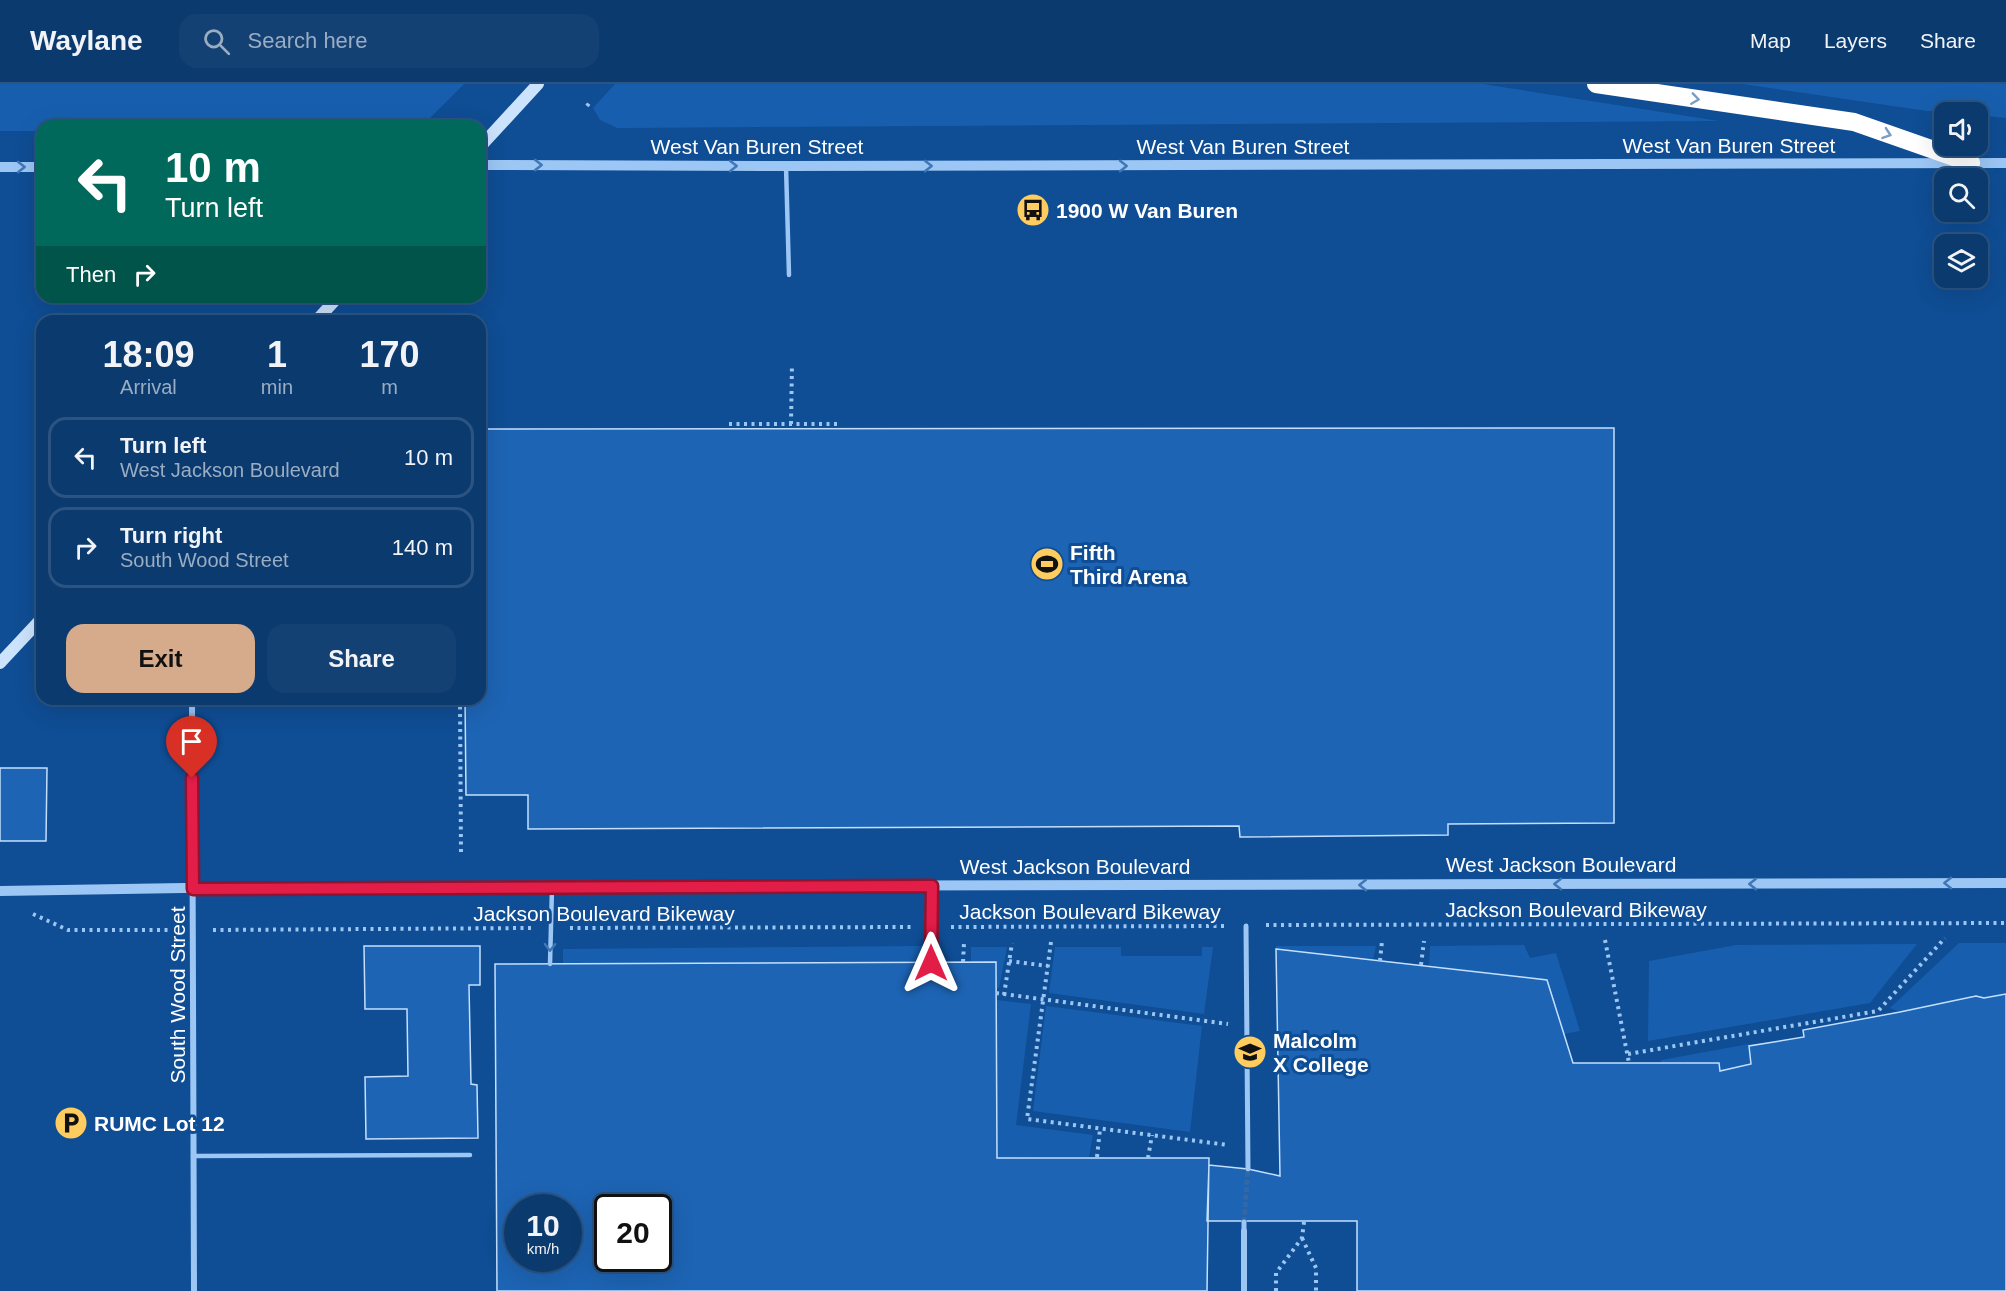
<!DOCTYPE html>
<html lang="en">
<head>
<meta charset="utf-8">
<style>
  :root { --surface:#0b3a6f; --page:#144174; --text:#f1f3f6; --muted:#9aadc3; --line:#2b5482; --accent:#d6ab8b }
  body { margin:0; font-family:Arial,sans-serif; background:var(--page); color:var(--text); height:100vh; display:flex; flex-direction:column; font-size:22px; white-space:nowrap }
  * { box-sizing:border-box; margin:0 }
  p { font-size:20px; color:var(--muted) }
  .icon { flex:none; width:33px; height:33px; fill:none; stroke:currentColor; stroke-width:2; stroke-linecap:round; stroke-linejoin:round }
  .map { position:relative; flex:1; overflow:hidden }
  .details { position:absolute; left:36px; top:231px; width:450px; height:390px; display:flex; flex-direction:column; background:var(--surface); border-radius:18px; box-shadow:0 6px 24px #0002,0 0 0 2px var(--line) }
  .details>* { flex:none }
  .top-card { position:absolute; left:36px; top:36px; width:450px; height:183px; border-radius:18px; box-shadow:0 6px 24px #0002,0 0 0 2px var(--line); background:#00695c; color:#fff; overflow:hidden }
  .buttons { position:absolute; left:1934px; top:18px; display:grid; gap:12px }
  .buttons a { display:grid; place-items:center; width:54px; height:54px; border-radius:12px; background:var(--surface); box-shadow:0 6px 24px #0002,0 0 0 2px var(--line); font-size:30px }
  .speed { position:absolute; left:504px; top:1110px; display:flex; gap:12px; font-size:30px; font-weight:700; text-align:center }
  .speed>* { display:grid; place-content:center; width:78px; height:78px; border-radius:50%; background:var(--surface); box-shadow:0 6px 24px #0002,0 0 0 2px var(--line); line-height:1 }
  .speed small { font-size:15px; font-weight:400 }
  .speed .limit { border:3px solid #111; border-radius:9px; background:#fff; color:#111 }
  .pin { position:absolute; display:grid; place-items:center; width:51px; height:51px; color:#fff; margin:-62px -26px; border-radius:50% 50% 50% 0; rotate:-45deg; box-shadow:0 0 6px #0007 }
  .pin .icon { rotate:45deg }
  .me { position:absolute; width:66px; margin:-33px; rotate:0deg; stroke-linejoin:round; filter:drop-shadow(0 0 4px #0008) }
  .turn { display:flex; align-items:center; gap:21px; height:126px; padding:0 30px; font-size:27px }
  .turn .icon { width:78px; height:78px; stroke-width:2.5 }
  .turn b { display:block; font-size:42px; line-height:51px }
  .then { display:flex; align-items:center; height:57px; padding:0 30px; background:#0003; gap:12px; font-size:22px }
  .eta { display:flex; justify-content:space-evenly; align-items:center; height:102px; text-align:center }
  .eta b { font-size:36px; font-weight:700; line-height:42px }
  .cta { display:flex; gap:12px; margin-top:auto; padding:12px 30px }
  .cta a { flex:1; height:69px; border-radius:18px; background:var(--accent); color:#111; font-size:24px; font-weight:700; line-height:69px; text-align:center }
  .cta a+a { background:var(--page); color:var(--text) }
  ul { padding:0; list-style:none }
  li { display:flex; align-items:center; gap:18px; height:81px; margin:0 12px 9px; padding:0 18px; border:3px solid var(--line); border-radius:18px }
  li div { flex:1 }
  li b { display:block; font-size:22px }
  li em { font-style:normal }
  header { display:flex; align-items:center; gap:36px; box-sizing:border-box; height:84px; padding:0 30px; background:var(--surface); border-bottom:2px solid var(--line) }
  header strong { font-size:28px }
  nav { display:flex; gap:33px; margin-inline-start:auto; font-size:21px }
  .search { width:420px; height:54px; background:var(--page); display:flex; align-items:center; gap:15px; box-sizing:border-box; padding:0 21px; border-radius:18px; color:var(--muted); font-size:22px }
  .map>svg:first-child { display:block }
  .green { fill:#175fae }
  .building { fill:#1d64b4; stroke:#c4e0fe; stroke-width:1.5; fill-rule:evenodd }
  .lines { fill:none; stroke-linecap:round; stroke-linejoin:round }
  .pedestrian-tunnel { stroke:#3368a4; stroke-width:5; stroke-dasharray:5 2.5; stroke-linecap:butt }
  .path { stroke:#9cc6f4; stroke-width:4; stroke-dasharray:3 4.5; stroke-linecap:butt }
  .service { stroke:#9cc6f4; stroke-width:4.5 }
  .pedestrian { stroke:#9cc6f4; stroke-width:5 }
  .minor { stroke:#9cc6f4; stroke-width:6 }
  .tertiary { stroke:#9cc6f4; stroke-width:10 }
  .secondary { stroke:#cce3fd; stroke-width:12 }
  .motorway { stroke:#fff; stroke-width:18 }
  .oneway { stroke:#7b9dc4 }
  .oneway2 { stroke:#4077b6 }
  .route-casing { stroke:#92132f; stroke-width:15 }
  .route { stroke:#e11d48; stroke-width:10 }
  .labels { text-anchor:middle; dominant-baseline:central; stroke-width:6; stroke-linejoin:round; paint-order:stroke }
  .street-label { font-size:21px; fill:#fff; stroke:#0f4d94 }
  .poi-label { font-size:21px; font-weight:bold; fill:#fff; stroke:#0f4d94; text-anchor:start }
</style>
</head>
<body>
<header>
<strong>Waylane</strong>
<div class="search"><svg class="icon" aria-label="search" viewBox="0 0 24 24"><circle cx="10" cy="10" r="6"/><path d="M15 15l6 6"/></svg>Search here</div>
<nav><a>Map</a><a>Layers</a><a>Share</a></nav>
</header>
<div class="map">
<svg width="2006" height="1207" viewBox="0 0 2006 1207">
  <rect width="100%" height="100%" fill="#0f4d94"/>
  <path class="green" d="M0,0H464L429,35L418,42H42V47H0Z
    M615,0H1483L1719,37L617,44L600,36L593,24Z
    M1743,0H2006V34L1977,31V28L1927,27Z
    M1959,859H2006V910L1984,914L1976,912L1900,928L1890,924Z
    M1917,860L1870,919L1648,957L1649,877L1736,861Z
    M1524,861L1530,874L1556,869L1580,947L1564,950L1547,896L1429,882L1430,862Z
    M923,862V879L563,880V865Z
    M1276,862H1376L1373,875L1276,865Z
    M971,863H1007L999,904H996V878H971Z
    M1055,863H1121V872H1202V863H1213L1204,930L1049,909Z
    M997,916L1031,920L1016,1041L1093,1051L1089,1073L997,1074Z
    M1046,922L1202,942L1190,1048L1033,1027Z
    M1749,960L1751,980L1720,987L1719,979H1661V976Z"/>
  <path class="building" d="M1614,344V739L1448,740V751L1240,753L1239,742L528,745V711H466L465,615H480V345Z
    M0,684H47L46,757H0Z
    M364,862H480V901H469L471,1000L477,1001L478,1054L366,1055L365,993L408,992L407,925H365Z
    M1276,865L1547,896L1573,979H1719L1720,987L1751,980L1749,962L1804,953L1803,946L1900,928L1976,912L1984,914L2006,910V1207H1357V1137H1207L1209,1081L1248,1085L1280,1092Z
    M996,878L997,1074H1209L1207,1207H497L495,880ZM518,1124H568V1174H518ZM608,1124H658V1174H608Z"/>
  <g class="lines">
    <path class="pedestrian-tunnel" d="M1244,1138L1248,1085"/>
    <path class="path" d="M587,22L590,18
      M729,340H841
      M791,340L792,280
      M460,615L461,769
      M33,830L68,846H172
      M1266,841L2006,839
      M951,843L1225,842
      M570,844L913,843
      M213,846L532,844
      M1605,856L1629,979
      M1051,858L1027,1035L1228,1061
      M1009,877L1048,882
      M1380,877L1382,857
      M963,878L964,859
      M1421,881L1424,857
      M996,909L1228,940
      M1004,911L1012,859
      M1628,970L1878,927L1945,854
      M1097,1073L1100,1045
      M1148,1074L1152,1051
      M1302,1154L1316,1184V1207
      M1276,1207V1189L1302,1154L1304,1138"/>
    <path class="service" d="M786,82L789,191
      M931,879L932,802
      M550,880L552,804
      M193,1072L470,1071"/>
    <path class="pedestrian" d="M1246,842L1248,1085
      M1244,1138V1147"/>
    <path class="minor" d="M192,615L194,1207
      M1244,1147V1207"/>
    <path class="tertiary" d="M480,81L786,82L2006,79
      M0,83H42
      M0,807L245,803L2006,799"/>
    <path class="secondary" d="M480,63L538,0
      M316,237L338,213
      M0,579L42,534"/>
    <path class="motorway" d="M1596,0L1854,38L1971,79"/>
  </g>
  <defs><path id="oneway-chevron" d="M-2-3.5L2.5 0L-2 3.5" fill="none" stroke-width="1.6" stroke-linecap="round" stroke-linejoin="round" transform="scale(1.5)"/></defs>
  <g class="oneway">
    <use href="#oneway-chevron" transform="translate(1695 15) rotate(8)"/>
    <use href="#oneway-chevron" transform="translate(1887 50) rotate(19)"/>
  </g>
  <g class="oneway2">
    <use href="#oneway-chevron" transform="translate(538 81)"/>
    <use href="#oneway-chevron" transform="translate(733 82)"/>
    <use href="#oneway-chevron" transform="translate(928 82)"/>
    <use href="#oneway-chevron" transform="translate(1123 82)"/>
    <use href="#oneway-chevron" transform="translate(21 83)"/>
    <use href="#oneway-chevron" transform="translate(1948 799) rotate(180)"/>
    <use href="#oneway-chevron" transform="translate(1558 800) rotate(180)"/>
    <use href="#oneway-chevron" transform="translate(1753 800) rotate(180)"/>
    <use href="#oneway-chevron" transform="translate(1363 801) rotate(180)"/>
    <use href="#oneway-chevron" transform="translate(550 863) rotate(91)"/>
  </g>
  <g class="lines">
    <g class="route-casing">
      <path id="route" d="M192,694L193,805L932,802L931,879"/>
    </g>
    <use href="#route" class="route"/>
  </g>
  <defs>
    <g id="bus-disc" transform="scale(1.725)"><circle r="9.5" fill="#ffcc5f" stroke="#0f4d94"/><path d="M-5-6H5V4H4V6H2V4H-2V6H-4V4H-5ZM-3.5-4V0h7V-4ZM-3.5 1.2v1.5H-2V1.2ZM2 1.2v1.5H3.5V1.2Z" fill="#111"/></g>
    <g id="stadium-disc" transform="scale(1.725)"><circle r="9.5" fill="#ffcc5f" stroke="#0f4d94"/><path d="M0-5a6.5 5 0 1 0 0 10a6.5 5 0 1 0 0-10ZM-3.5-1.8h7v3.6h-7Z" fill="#111"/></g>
    <g id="university-disc" transform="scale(1.725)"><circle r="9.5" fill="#ffcc5f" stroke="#0f4d94"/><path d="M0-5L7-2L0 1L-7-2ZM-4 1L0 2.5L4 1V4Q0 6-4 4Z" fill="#111"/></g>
    <g id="parking-disc" transform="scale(1.725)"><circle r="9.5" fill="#ffcc5f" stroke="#0f4d94"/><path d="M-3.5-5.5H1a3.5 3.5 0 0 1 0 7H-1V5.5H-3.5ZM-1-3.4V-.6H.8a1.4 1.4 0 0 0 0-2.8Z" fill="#111"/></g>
  </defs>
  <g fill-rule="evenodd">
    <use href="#bus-disc" x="1033" y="126"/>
    <use href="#stadium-disc" x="1047" y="480"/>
    <use href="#university-disc" x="1250" y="968"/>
    <use href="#parking-disc" x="71" y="1039"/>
  </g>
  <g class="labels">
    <g class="street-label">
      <text x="1729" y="61">West Van Buren Street</text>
      <text x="757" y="62">West Van Buren Street</text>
      <text x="1243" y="62">West Van Buren Street</text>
      <text x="1561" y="780">West Jackson Boulevard</text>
      <text x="1075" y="782">West Jackson Boulevard</text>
      <text x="1576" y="825">Jackson Boulevard Bikeway</text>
      <text x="1090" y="827">Jackson Boulevard Bikeway</text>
      <text x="604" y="829">Jackson Boulevard Bikeway</text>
      <text transform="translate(177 911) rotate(-90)">South Wood Street</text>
    </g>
    <g class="poi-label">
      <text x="1056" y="126">1900 W Van Buren</text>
      <text x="1070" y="468">Fifth<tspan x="1070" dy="24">Third Arena</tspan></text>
      <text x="1273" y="956">Malcolm<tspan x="1273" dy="24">X College</tspan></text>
      <text x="94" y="1039">RUMC Lot 12</text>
    </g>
  </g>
</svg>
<div class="buttons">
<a><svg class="icon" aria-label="sound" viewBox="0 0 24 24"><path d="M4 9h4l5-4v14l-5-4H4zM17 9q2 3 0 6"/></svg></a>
<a><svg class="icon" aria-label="search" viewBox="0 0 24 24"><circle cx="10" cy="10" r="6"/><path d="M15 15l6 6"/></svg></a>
<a><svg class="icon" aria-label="layers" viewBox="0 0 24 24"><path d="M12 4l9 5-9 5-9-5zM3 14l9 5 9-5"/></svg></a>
</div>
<div class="speed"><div>10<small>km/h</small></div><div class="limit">20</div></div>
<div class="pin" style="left:192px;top:694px;background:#d93025"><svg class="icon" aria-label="arrive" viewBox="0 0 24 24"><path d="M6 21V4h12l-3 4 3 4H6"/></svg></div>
<svg class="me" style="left:931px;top:879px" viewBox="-20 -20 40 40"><path d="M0-17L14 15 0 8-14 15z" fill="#e11d48" stroke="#fff" stroke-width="4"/></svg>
<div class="top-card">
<div class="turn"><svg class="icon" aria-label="left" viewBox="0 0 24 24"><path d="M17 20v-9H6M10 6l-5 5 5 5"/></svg><div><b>10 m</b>Turn left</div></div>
<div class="then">Then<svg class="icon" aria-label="right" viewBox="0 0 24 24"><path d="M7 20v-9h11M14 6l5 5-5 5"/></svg></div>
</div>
<section class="details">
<div class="eta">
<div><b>18:09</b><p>Arrival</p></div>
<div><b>1</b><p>min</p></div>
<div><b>170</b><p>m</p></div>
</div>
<ul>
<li><svg class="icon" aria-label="left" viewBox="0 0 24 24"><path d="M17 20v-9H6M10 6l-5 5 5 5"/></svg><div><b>Turn left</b><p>West Jackson Boulevard</p></div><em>10 m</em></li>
<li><svg class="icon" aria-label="right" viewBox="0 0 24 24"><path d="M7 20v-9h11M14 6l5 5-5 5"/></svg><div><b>Turn right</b><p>South Wood Street</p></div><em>140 m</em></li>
</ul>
<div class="cta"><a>Exit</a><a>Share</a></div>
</section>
</div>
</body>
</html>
